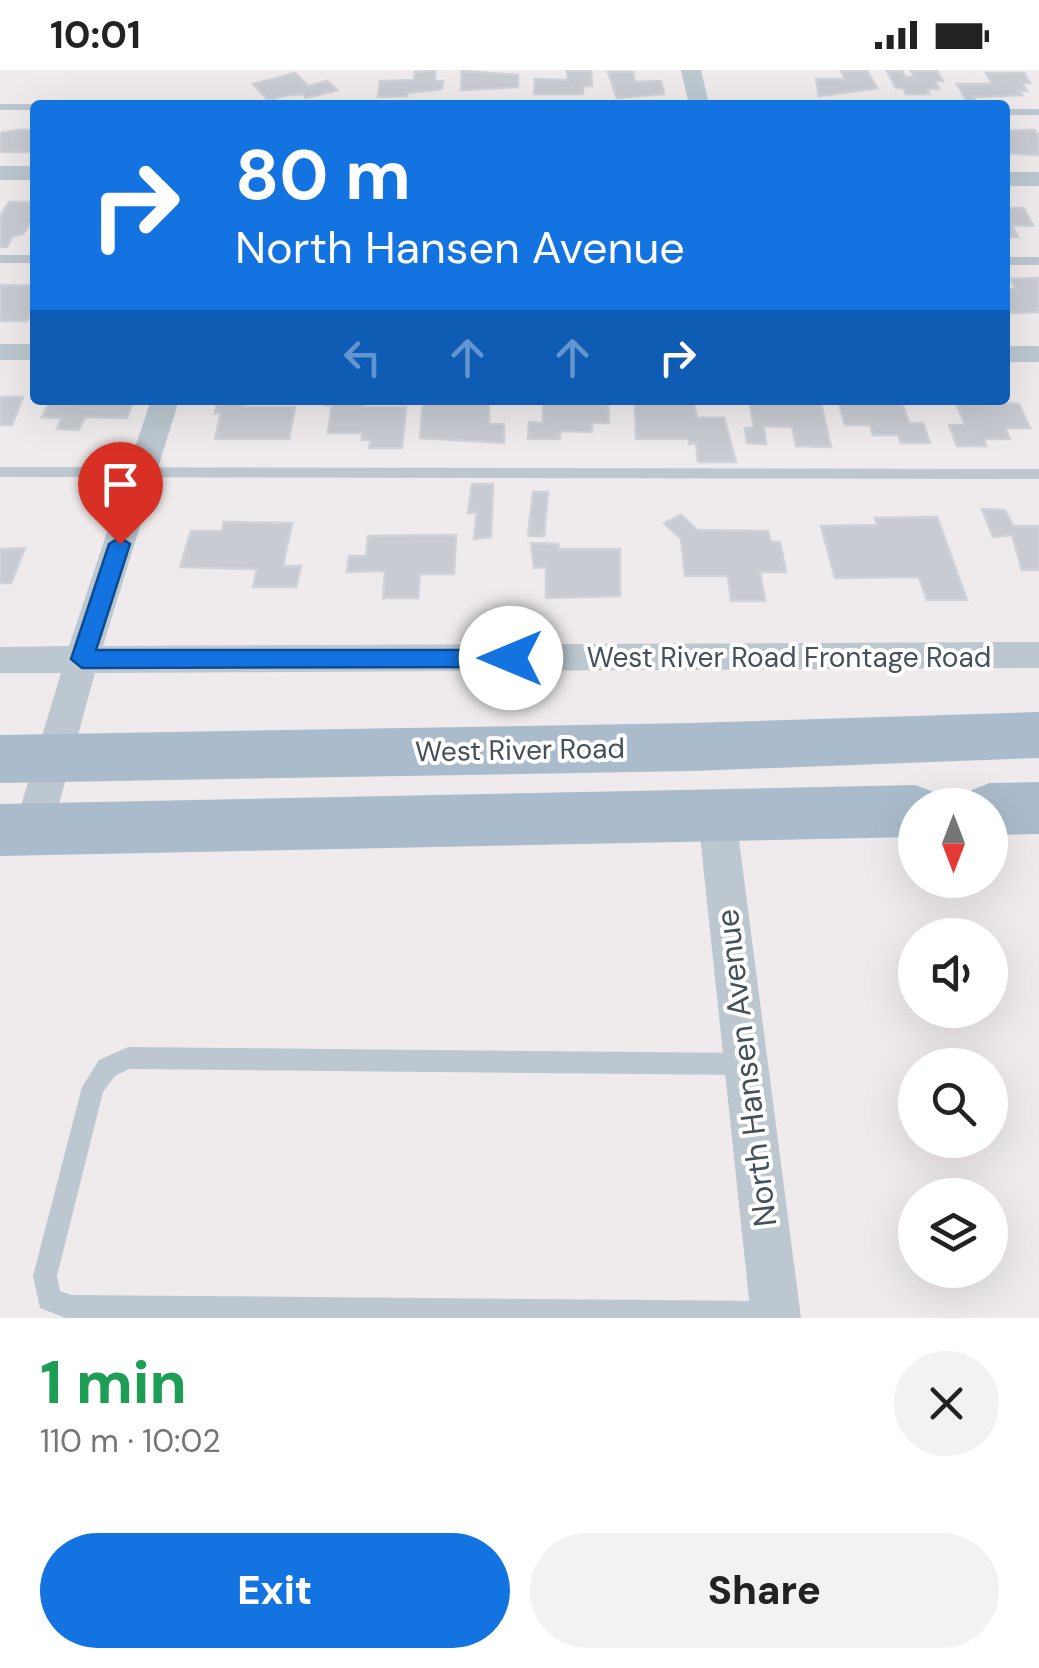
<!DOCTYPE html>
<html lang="en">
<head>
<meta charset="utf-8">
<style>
  :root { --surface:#fff; --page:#f2f2f2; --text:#222; --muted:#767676; --accent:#1373e1 }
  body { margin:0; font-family:"DM Sans",sans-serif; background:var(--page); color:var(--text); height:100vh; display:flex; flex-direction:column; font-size:38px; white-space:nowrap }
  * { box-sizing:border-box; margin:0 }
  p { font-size:32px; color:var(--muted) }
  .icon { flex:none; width:55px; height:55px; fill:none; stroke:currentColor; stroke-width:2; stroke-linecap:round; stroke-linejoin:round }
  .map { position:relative; height:1248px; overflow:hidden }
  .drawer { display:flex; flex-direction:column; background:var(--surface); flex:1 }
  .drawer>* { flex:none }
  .guide { position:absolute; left:30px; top:30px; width:980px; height:305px; border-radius:10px; box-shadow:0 10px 40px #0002; background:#1373e1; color:#fff; overflow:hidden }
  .needle { width:65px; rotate:180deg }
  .buttons { position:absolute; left:898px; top:718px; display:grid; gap:20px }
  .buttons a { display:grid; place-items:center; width:110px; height:110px; border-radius:50%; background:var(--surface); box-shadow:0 10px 40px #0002; font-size:50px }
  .pin { position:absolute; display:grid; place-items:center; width:85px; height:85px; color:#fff; margin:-102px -42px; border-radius:50% 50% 50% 0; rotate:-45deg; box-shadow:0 0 10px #0007 }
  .pin .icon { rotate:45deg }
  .me { position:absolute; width:110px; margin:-55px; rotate:270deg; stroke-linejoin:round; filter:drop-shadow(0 0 8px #0008) }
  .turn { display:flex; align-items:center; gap:35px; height:210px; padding:0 40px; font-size:45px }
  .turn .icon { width:130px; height:130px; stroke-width:2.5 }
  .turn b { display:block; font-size:70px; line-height:85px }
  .lanes { display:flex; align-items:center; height:95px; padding:0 40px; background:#0003; justify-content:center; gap:50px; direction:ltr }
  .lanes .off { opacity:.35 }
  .round { display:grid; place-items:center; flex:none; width:105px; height:105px; border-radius:52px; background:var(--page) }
  .head { display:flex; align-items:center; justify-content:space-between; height:170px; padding:0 40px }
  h1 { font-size:60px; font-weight:800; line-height:75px; color:#1e9e55 }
  .primary-button { display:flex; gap:20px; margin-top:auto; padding:20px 40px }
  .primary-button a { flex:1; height:115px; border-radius:60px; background:var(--accent); color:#fff; font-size:40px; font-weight:800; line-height:115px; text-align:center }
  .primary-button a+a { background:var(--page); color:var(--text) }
  .status { display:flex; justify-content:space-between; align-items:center; height:70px; padding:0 50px; background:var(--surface); direction:ltr }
  .status svg { height:28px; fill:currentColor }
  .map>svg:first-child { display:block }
  .building { fill:#c8cbd1; stroke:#cfd2d8; stroke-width:2.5 }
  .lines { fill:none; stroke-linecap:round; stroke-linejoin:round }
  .service { fill:#bcc7cf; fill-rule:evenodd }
  .minor { fill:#bcc7cf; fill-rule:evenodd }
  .primary { fill:#aabccc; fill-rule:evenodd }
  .route { fill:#1373e1; stroke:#0c4b92; stroke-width:2.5 }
  .labels { text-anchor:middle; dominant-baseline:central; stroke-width:8; stroke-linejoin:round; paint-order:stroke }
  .street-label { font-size:28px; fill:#44505a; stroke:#fff }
  .near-street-label { font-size:32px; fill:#44505a; stroke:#fff }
</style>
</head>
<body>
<div class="status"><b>10:01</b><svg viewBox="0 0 49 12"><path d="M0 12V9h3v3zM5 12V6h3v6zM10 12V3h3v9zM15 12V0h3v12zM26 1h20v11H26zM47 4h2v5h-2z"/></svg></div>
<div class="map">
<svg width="1039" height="1248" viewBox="0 0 1039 1248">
  <rect width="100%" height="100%" fill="#efebec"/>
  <path class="building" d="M435,1V11H443L442,19L407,23V26L378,27L380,11L414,10L415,2Z
    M462,1L518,5V17L461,20Z
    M567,1H591L592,16H583V24H534L535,9L568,10Z
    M841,1H867L877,18L819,26L816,9H845Z
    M887,1H902L905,7H915L911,1H937L943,11H935L939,19H927L929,24H906L903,18H896Z
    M608,2H633L635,12L661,11L664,24L617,28Z
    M295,3L308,16L327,11L337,20L306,28L303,24L287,25L268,30L253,14Z
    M986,3H1024L1030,13H1022L1027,21H1019L1022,25L973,27L976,33H968L957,14H992Z
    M18,60H35V82H0V63Z
    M1034,60L1039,65V85L1005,83V61Z
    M35,128V154H29L23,164L13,166L7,177H0V147L9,132H32Z
    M1005,138H1024L1033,156L1012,155L1018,167H1005Z
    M1039,208V242L1005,243V219H1016L1010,209Z
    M0,215L35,216V235L27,251H0Z
    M0,327H23L12,355H0Z
    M50,330H134L127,348L85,347L79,360L57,359L62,348L42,347Z
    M218,330H246L244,337H295L289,369H215L221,343H215Z
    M326,330H364L363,337H406L402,378H369L371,370H362V363H328L332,335H325Z
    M423,330H489V354H504V373L420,368Z
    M543,330H608L609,353H592V362L560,361V369H528L529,352L543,353Z
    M635,330L693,331L697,348H724L736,392H698L696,373L689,374V369H636Z
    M749,330L821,333L831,377L796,376L792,357L764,356L766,374L747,373L745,358H754Z
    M838,330H901L909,353H923L930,373H901L898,365H873L870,355H845Z
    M955,330L1019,334L1030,358H1005L1010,369H984L986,376H957L949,355H965Z
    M472,414H493L491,467L474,469L477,442L468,443Z
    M533,422H548L544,466H528Z
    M982,439L1005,440L1013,456H1039V500H1022L1012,465L993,467Z
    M681,445L697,460L768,461L771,472H780L786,502H760L765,531H731L728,506H685L681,469L664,453Z
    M937,447L967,530H927L919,507L835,508L821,456L877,455L875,448Z
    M224,452L292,453L283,496H301L296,517H253L257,499L180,497L191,461H222Z
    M456,465L454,504H420L418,528H383L385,501L347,502L349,486H366L368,466Z
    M531,473L558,474L559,479H620V526L546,528V497L534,498Z
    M25,478L11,513H0V479Z"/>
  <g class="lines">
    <path class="service" d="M0,34H35L39,35H35V40H0Z
      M1005,39H1039V45H1005Z
      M0,185H35V193H0Z
      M1005,187H1039V195H1005Z
      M0,397L1039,399V409L0,407Z
      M128,977L744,983L752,986L755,994L752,1002L744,1005L129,999L115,1006L103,1022L57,1206L60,1221L72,1225L775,1231L784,1235L788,1244L786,1248H66L40,1238L33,1206L82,1017L99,990Z"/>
    <path class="minor" d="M681,0H701L709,35H689Z
      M0,96H35V110H0Z
      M1005,102H1039V116H1005Z
      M0,274H35V290H0Z
      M1005,276H1039V292H1005Z
      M151,330H179L103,576L1039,572V598L95,603L52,759L47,771L33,776L19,771L14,759L61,603H0V577L69,576Z
      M717,731L730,735L736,747L801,1248H751L698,747L704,735Z"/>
    <path class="primary" d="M1039,642V688L692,701L0,713V665L692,653Z
      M1039,712V764L990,765V735H962L969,721L990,713Z
      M915,715L936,723L942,735H915V767L0,786V734Z"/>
  </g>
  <path class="route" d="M120,467L130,474L96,580H511L522,588L511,597L82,598L71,589L109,474Z"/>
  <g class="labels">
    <g class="street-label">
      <text x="789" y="587">West River Road Frontage Road</text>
      <text transform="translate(520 680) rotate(-1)">West River Road</text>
    </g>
    <g class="near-street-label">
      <text transform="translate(746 998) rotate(-97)">North Hansen Avenue</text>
    </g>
  </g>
</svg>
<div class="buttons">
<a><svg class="needle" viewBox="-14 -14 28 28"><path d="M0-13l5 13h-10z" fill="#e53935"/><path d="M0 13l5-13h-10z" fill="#767676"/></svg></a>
<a><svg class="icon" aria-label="sound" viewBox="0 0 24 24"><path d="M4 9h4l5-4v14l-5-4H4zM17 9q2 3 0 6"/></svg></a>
<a><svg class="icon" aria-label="search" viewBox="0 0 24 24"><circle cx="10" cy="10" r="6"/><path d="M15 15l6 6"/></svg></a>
<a><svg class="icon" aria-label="layers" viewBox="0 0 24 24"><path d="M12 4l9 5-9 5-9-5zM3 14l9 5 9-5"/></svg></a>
</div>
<div class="pin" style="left:120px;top:474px;background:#d93025"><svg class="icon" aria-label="arrive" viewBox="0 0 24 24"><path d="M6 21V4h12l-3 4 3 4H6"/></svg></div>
<svg class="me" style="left:511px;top:588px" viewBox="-20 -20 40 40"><circle r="19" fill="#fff"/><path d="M0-13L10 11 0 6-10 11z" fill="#1373e1"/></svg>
<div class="guide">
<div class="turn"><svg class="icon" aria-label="right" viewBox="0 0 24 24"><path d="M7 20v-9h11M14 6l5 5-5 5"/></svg><div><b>80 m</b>North Hansen Avenue</div></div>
<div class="lanes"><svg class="icon off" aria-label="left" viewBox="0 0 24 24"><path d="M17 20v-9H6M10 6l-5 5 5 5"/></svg><svg class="icon off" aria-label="ahead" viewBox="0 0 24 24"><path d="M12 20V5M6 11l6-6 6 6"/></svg><svg class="icon off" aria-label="ahead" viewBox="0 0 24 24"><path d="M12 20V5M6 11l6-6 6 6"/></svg><svg class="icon" aria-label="right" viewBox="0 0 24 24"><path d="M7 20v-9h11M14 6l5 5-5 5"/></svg></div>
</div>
</div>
<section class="drawer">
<div class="head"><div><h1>1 min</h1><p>110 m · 10:02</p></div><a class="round"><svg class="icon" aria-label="close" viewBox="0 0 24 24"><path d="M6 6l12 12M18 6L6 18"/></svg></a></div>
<div class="primary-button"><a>Exit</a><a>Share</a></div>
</section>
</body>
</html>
